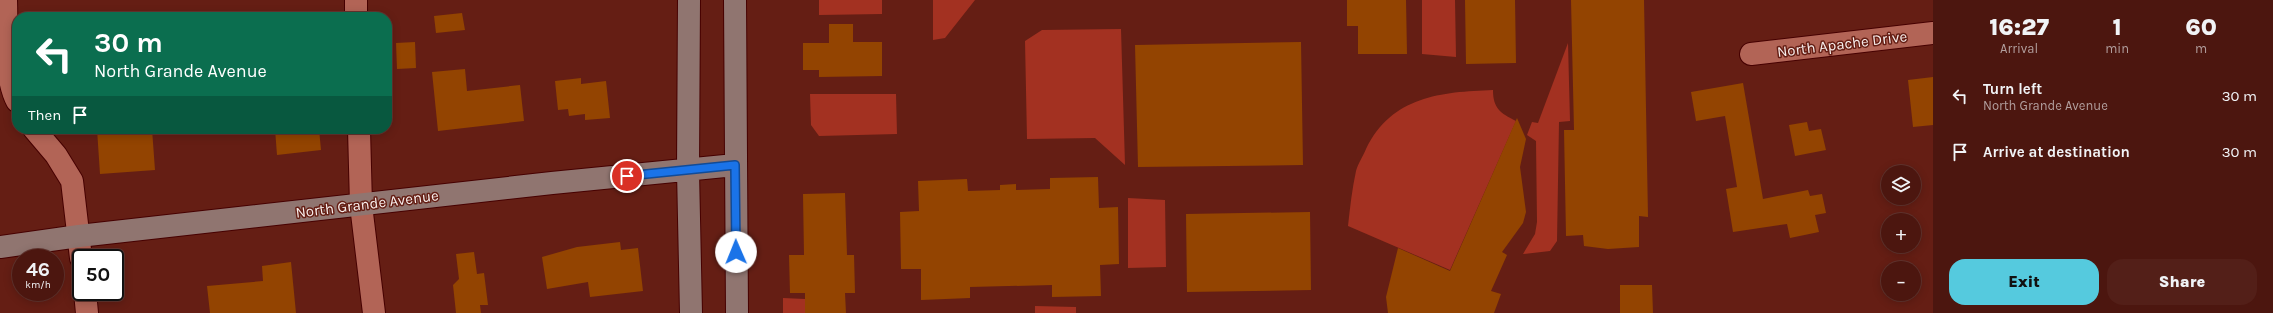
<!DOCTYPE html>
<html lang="en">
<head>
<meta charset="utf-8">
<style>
  :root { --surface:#4c160f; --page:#531f18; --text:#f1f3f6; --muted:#b29f9e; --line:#63352f; --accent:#55cade }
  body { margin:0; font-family:Karla,sans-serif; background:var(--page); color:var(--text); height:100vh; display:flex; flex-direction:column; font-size:15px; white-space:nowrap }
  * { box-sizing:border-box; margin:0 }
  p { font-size:13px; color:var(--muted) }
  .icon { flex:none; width:22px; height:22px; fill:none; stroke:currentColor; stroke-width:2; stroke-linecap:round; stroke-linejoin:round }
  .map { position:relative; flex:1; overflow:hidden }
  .details { display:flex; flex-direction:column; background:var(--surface); width:340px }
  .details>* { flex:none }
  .guide { position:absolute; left:12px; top:12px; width:380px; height:122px; border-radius:16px; box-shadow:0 2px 10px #0003,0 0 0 1px var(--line); background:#0b6e4f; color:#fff; overflow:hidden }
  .buttons { position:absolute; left:1881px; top:165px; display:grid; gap:8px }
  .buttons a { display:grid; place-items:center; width:40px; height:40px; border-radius:50%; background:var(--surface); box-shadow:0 2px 10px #0003,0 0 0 1px var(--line); font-size:20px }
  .speed { position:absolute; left:12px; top:249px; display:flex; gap:8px; font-size:20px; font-weight:700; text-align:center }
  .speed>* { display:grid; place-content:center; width:52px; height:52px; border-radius:50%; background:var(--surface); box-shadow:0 2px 10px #0003,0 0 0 1px var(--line); line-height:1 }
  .speed small { font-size:10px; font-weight:400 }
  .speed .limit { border:2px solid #111; border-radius:6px; background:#fff; color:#111 }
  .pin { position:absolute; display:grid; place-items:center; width:34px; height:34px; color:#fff; margin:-17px; border:2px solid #fff; border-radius:50%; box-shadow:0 1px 4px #0007 }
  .me { position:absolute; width:44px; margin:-22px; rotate:359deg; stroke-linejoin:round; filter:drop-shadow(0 0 3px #0008) }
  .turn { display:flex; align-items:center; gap:14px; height:84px; padding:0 16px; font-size:18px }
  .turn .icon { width:52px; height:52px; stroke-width:2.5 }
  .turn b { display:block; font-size:28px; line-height:34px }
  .then { display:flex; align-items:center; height:38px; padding:0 16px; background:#0003; gap:8px; font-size:15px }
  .eta { display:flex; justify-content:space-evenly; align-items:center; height:68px; text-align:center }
  .eta b { font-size:24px; font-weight:800; line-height:28px }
  .action { display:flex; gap:8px; margin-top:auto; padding:8px 16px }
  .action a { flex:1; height:46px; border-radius:16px; background:var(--accent); color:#111; font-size:16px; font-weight:800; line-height:46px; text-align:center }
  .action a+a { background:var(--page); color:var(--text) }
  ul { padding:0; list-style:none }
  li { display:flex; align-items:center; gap:12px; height:56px; padding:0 16px }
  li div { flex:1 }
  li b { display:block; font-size:15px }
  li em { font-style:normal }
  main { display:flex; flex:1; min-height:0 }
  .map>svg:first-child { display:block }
  .green { fill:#a33121 }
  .building { fill:#934401 }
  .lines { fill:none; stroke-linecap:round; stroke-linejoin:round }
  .minor-casing { stroke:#460000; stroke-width:24 }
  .secondary-casing { stroke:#460000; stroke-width:24 }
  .minor { stroke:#b26456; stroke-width:22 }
  .secondary { stroke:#907570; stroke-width:22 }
  .route-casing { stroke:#114b97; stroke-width:10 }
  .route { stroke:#1a73e8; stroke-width:7 }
  .labels { text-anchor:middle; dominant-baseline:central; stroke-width:3; stroke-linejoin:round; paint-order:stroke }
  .street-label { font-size:15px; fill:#f8efed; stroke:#651e14 }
</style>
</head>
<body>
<main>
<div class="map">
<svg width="1933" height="313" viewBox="0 0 1933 313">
  <rect width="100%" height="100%" fill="#651e14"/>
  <path class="green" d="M819,0H882V14L819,15Z
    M933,0H975L945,38L933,40Z
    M1422,0H1455L1456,57L1422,54Z
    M1121,29L1125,165L1095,138L1027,139L1025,41L1042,30Z
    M1568,43L1570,121L1559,122L1557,241L1550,251L1523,254L1535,234L1537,222L1536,141L1527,135L1532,122L1538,123Z
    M1493,90C1493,108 1500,113 1516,121L1450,270L1348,226C1350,208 1352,189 1356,171C1358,164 1363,156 1366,149C1392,96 1441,92 1493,90Z
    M810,94H896L897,134L819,136L811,125Z
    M1128,198L1165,200L1166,267L1128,268Z
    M783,298L805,299V313H783Z
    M1035,306L1076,307V313H1035Z"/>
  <path class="building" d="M1347,0H1406L1407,54H1358V26H1347Z
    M1465,0H1515L1516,63L1466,64Z
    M1571,0H1644L1648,217L1639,216V247L1608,249L1584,246L1583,235L1566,236L1564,130H1574Z
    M462,13L465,30L436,33L434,16Z
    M829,24H853V42H882V76L819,77V70H803V43H829Z
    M415,42L416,68L397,69L396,43Z
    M1301,42L1303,165L1138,167L1135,45Z
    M465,69L467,91L520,85L524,121L438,131L432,72Z
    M1933,77V125L1913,127L1908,80Z
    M581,78V84L606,81L610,118L585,120V114L569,116L568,109L558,110L555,81Z
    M1743,83L1763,199L1808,190L1810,196L1822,194L1826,213L1815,215L1819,232L1790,238L1787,224L1733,232L1726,189L1737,187L1725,116L1696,121L1691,92Z
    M1517,118L1526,139L1520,167L1526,212L1523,223L1502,252L1507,255L1491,291L1501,294L1494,313H1388L1386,297L1398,248L1450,271Z
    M1807,122L1809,131L1821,129L1826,150L1795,156L1789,125Z
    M97,129H152L155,170L100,174Z
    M275,129H319L321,150L277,155Z
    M1098,177L1099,208L1118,207L1119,264L1100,265L1101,296L1052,297V285L970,287V298L921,300V269H901L900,212L919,211L918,181L967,179L968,191L1000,190V185L1016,184V190L1050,189V178Z
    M845,193L847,255H854L855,293H845L846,313H805V293H790L789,255H804L803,194Z
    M1310,212L1311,290L1187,292L1186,214Z
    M620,242L621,250L638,248L643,291L590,297L588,282L547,289L542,257L577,247Z
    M474,252L477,274L484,273L488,305H480L481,313H456L453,285L459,279L456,254Z
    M291,262L296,313H210L207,286L263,281L262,266Z
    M1620,285H1652L1653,313H1620Z"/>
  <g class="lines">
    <g class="minor-casing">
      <path id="minor" d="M6,0C7,28 4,77 17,101
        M356,0V17
        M1751,54L1933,33
        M34,129L56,155L72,181L81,258
        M359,129L361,205L374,313
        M85,292L87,313"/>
    </g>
    <g class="secondary-casing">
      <path id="secondary" d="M689,0L688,171L691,313
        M735,0L737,313
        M0,247L79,236L552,183L735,165"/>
    </g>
    <use href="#minor" class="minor"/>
    <use href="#secondary" class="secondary"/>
  </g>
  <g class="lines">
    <g class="route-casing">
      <path id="route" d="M627,176L735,165L736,252"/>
    </g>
    <use href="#route" class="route"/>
  </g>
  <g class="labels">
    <g class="street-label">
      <text transform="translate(1842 44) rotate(-7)">North Apache Drive</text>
      <text transform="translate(367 204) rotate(-7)">North Grande Avenue</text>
    </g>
  </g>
</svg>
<div class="buttons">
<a><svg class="icon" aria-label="layers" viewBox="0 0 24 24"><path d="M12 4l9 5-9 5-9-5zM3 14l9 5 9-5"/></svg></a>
<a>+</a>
<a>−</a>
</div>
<div class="speed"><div>46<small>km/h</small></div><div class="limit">50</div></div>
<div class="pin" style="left:627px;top:176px;background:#d93025"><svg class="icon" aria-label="arrive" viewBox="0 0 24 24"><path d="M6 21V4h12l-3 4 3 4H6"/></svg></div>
<svg class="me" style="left:736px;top:252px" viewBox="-20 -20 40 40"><circle r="19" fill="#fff"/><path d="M0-13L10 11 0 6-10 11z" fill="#1a73e8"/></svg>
<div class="guide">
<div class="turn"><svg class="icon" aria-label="left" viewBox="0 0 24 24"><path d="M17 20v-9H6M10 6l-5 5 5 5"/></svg><div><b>30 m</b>North Grande Avenue</div></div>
<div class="then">Then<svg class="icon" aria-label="arrive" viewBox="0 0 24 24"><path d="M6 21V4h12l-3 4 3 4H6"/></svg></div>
</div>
</div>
<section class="details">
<div class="eta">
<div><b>16:27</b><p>Arrival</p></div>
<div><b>1</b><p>min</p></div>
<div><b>60</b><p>m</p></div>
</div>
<ul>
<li><svg class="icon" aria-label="left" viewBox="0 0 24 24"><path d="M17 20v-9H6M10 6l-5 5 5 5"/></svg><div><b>Turn left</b><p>North Grande Avenue</p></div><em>30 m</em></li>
<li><svg class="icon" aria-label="arrive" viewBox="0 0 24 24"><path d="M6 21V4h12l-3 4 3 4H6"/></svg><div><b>Arrive at destination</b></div><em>30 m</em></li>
</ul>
<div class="action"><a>Exit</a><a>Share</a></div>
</section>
</main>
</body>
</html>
